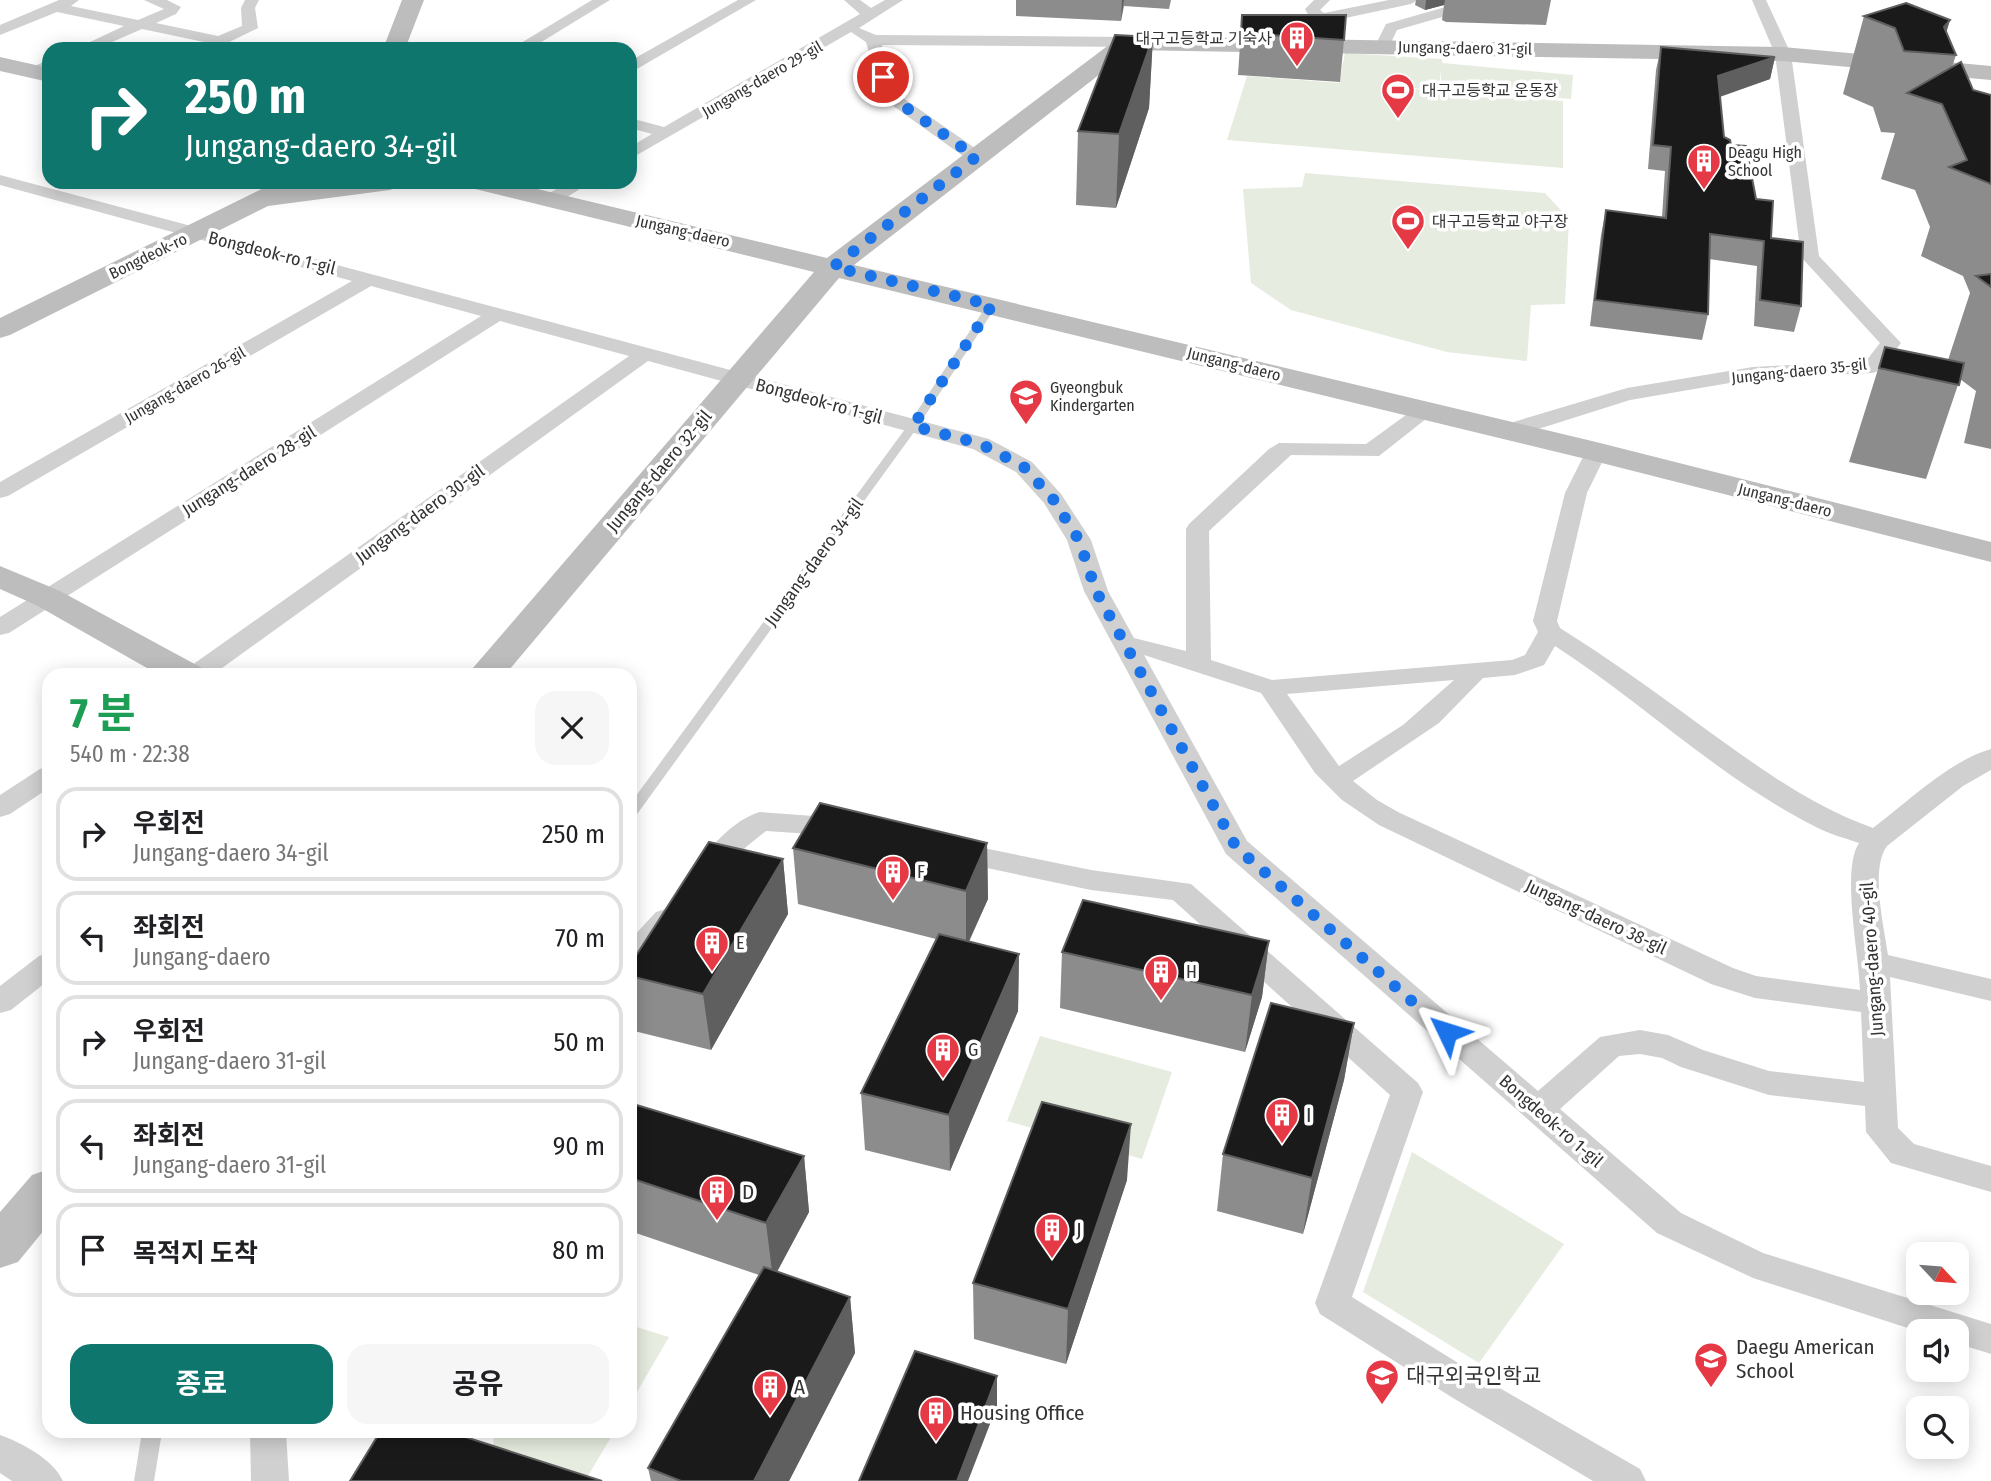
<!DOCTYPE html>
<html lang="ko">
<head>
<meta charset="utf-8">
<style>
  :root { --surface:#fff; --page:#f6f6f6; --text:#202124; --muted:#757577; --line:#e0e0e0; --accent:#0f766e }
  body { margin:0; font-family:"Fira Sans Condensed","Noto Sans KR",sans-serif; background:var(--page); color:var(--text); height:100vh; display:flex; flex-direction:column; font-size:26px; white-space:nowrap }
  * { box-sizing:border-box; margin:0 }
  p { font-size:23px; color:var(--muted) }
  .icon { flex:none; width:38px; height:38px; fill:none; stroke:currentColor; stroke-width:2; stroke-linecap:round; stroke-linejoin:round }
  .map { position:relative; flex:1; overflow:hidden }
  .sheet { position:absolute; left:42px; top:668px; width:595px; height:770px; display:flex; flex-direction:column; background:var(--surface); border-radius:21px; box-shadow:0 4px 18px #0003 }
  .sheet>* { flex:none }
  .guide { position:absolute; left:42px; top:42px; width:595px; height:147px; border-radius:21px; box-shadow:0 4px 18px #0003; background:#0f766e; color:#fff; overflow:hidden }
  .needle { width:46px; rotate:116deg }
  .fabs { position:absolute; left:1906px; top:1242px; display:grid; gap:14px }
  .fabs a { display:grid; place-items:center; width:63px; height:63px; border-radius:14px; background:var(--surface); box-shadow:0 4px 18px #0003; font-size:35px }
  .pin { position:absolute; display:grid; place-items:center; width:60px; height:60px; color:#fff; margin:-30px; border:4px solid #fff; border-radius:50%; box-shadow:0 2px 7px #0007 }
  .me { position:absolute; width:77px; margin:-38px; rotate:311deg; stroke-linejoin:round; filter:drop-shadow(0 0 5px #0008) }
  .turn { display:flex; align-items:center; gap:24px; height:147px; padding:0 28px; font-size:32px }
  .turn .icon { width:91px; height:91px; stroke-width:2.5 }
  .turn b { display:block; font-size:49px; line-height:60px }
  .round { display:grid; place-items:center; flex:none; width:74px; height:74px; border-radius:21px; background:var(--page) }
  .head { display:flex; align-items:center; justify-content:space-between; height:119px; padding:0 28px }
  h1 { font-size:42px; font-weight:700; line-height:52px; color:#1e9e55 }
  .cta { display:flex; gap:14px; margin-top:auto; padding:14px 28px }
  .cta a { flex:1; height:80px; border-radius:21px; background:var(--accent); color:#fff; font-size:28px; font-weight:700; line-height:80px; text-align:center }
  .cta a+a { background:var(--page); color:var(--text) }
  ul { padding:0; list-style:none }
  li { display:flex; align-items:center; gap:21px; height:94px; margin:0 14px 10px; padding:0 14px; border:4px solid var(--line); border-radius:21px }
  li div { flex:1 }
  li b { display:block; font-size:26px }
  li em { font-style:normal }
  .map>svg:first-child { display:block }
  .green { fill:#e6ecdf }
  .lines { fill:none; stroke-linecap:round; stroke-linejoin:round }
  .lane { fill:#d0d0d0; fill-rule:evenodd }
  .street { fill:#d0d0d0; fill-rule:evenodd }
  .secondary { fill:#bdbdbd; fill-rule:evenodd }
  .wall { fill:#8c8c8c }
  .shaded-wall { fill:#5f5f5f }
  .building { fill:#1a1a1a; stroke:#5f5f5f; stroke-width:2 }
  .route { stroke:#1a73e8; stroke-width:12; stroke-dasharray:0 21.6 }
  .labels { text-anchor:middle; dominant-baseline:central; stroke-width:7; stroke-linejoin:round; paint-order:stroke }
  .far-poi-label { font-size:16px; fill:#333; stroke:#fff; text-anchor:start }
  .far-street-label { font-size:16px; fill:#333; stroke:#fff }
  .street-label { font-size:18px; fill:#333; stroke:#fff }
  .poi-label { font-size:18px; fill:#333; stroke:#fff; text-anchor:start }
  .near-poi-label { font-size:21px; fill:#333; stroke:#fff; text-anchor:start }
</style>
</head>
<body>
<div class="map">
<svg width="1991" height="1481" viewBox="0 0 1991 1481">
  <rect width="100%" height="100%" fill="#fff"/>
  <path class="green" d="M1345,53L1442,59V63L1573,75L1571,99L1441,89V69L1439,90L1366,85L1563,101V168L1227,140L1247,76L1339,83Z
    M1305,173L1545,193L1569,219L1565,304L1531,305L1527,361L1447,352L1291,310L1251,283L1243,189L1302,187Z
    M1040,1036L1172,1072L1142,1159L1007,1121Z
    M1412,1152L1564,1244L1479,1363L1363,1292Z
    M630,1325L669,1337L630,1404Z
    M494,1432H614L585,1481L493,1449Z"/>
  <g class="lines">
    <path class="lane" d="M992,302L997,305L917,428L635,817L630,819V804L908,425L987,305Z
      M142,1432H162L154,1481H134Z"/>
    <path class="street" d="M59,0H79L71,6L138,20L164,9L144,0H167L181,7L176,14L156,23L218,36L242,26L241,8L245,0H259L255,8L258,28L215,49H197L204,42L142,29L96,49H75L124,26L57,12L0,35V25Z
      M592,0H610L530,49H511Z
      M738,0H756L630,73V61Z
      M844,0H860L871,8L885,0H903L859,28L876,35L1130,37L1138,42L1130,47L882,45L896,93L982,153L985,157L976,162L970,161L882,98L866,42L851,32L630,159V147L652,134L630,128V118L664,127L860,14Z
      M1314,0H1330L1320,10L1324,13L1389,0H1418L1411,4L1322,23L1310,18L1305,9Z
      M1470,0H1493L1491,3L1397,30L1388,49H1378L1375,46L1386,24Z
      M1752,0H1766L1791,54L1819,256L1901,343L1879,371L1872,373L1753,379L1630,400L1516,436H1500L1497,431L1500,426L1627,388L1753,367L1866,361L1880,343L1801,257L1775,54Z
      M49,59V70L33,76L25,71Z
      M0,175L989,439L1032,462L1061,494L1091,540L1108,591L1134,638L1186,651V529L1189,524L1269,449L1279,443L1366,444L1417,407H1431L1435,411L1431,415L1379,456L1291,455L1209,531L1211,660L1272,680L1512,660L1525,655L1538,632L1533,621L1565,493L1588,447H1604L1607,452L1587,493L1557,621L1560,628C1608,658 1654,691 1700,725C1756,765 1808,805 1873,828C1907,802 1951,760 1991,749V770L1963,786L1887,846C1870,869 1884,926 1888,955L1991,979V1001L1890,977L1898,1128L1914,1144L1991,1166V1192L1891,1163L1866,1132L1865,1106L1769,1095L1681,1067L1662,1058L1640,1054L1619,1056L1560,1109L1681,1213L1763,1253L1991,1324V1354L1956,1343V1332H1920L1753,1278L1657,1233L1226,854L1084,591L1067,540L1044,503L1016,472L973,449L648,361L211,676H182L185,670L629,356L500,321L9,633L0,635V617L481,316L371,286L8,496L0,498V482L352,281L0,185ZM1555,646C1643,703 1721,779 1814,826C1828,834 1845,838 1859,843C1841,870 1859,954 1860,990L1756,976L1733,968L1398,812L1377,800L1353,781L1439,723L1483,678L1515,675L1544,665ZM1144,655L1261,693L1315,773L1342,800L1379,825L1711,984L1755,998L1861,1012L1864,1082L1769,1071L1703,1050L1668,1035L1640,1030L1600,1037L1538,1091L1247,841ZM1454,680L1403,725L1339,766L1287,694Z
      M569,182H591L556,204H544L541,200L544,196Z
      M49,766V788L10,814L0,817V795L40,769Z
      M760,812L841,818L851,820L855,827L851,834L841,836L766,831L746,847L718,879L708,882L698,879L694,872C707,849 734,819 760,812Z
      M954,842L1091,870L1191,884L1418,1083L1423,1092L1352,1297L1479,1376L1640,1469L1646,1481H1593L1453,1398L1320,1314L1315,1303L1390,1095L1173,900L1091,890L944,859L940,852L944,845Z
      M666,909L676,912L681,919L676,926L640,967L630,970V940L656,912Z
      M49,953V980L11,1010L0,1013V986L39,956Z
      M250,1432H286L289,1481H251Z
      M0,1435C22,1443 53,1459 63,1481H12L0,1473Z"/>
    <path class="secondary" d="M402,0H424L405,49H383Z
      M1126,36L1783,47L1991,66V80L1783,61L1131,50L854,265L1596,442L1991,542V562L1590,460L839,278L504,676H466L814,272L467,187L463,182H508L827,258L1118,38Z
      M0,57L49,68V82L0,71Z
      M276,182H309L306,186L335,182H403L399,187L390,190L268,206L10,335L0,338V318Z
      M0,566L60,591L202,668L207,676H161L36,605L0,589Z
      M49,1169V1224L18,1262L0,1268V1212L32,1175Z"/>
  </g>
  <path class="wall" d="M1016,0H1171L1169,9L1124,6L1121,21L1016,16Z
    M1416,0H1551L1546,25L1446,22L1442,20L1444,5L1425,10L1415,5Z
    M1242,15L1344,40L1340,82L1238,75Z
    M1864,16L1946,33L1956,55L1952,67L1973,90L1991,95V449L1964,443L1976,391L1960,379L1926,479L1849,462L1885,347L1948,360L1970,293L1963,276L1921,256L1930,227L1915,190L1881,179L1895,133L1881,132L1873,107L1843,94Z
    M1153,37L1149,108L1116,208L1076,205L1078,131Z
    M1661,47L1775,57L1770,79L1720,97L1724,137L1731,145L1756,199L1771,238L1801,306L1794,332L1754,326L1757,266L1709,259L1708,314L1702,340L1590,326L1601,235L1606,210L1662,217L1665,171L1648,169L1656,70Z
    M987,843L988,899L969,942L1019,954L1018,1011L950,1171L865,1150L861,1093L936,939L798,904L793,848Z
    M783,859L788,914L711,1050L634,1031L630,1008V965Z
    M1269,941L1262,997L1245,1052L1060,1008L1062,952Z
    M1354,1023L1344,1080L1303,1234L1217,1211L1223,1154Z
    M630,1103L804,1156L809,1212L777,1272L850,1297L855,1353L789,1481H651L648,1468L759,1275L630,1231Z
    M1127,1180L1066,1364L974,1339L973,1283Z"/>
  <path class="shaded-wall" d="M1122,0H1124L1121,21Z
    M1426,0H1445L1444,5L1425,10Z
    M1950,20L1940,54L1944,27Z
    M1153,37L1149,108L1116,208L1119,134Z
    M1775,57L1770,79L1713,99L1718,76Z
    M987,843L988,899L966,947V891Z
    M783,859L788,914L711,1050L703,994Z
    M1269,941L1262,997L1245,1052L1252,995Z
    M1019,954L1018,1011L950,1171L949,1115Z
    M1354,1023L1344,1080L1303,1234L1312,1178Z
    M1131,1124L1127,1180L1066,1364L1068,1309Z
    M804,1156L809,1212L773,1279L766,1223Z
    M850,1297L855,1353L789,1481H754Z
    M997,1376V1406L968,1481H957Z"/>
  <path class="building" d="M1906,3L1950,20L1944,27L1956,55L1904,51L1895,28L1864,16Z
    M1242,15H1346L1344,40L1241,33Z
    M1115,35L1153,37L1119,134L1078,131Z
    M1661,47L1775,57L1718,76L1724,137L1730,140L1731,145L1746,146L1756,199L1773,201L1771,238L1803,242L1801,306L1760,300L1764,241L1710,234L1708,314L1595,300L1606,210L1666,218L1671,147L1653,145Z
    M1961,62L1973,90L1991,95V184L1949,167L1967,160L1942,104L1907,93Z
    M1991,274V287L1976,276Z
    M1885,347L1964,363L1959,385L1879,368Z
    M820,803L987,843L966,891L793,848Z
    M709,842L783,859L703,994L630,976V965Z
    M1083,900L1269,941L1252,995L1062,952Z
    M939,934L1019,954L949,1115L861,1093Z
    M1271,1003L1354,1023L1312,1178L1223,1154Z
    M1042,1102L1131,1124L1068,1309L973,1283Z
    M630,1103L804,1156L766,1223L630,1178Z
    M764,1267L850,1297L754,1481H681L648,1468Z
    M915,1351L997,1376L957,1481H859Z
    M380,1432H450L602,1481H350Z"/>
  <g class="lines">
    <path class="route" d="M883,77L888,95L976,157L833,267L992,305L913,426L981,444L1024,467L1053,499L1079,540L1096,591L1236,847L1447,1032"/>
  </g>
  <defs>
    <g id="building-pin" transform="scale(1.75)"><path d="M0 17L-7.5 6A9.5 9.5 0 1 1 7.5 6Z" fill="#e63946" stroke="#fff"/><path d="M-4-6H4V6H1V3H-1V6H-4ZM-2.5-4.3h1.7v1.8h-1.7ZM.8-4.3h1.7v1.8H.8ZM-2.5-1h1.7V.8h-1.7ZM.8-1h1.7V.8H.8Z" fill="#fff"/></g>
    <g id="stadium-pin" transform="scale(1.75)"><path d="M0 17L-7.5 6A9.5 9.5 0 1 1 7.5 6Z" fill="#e63946" stroke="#fff"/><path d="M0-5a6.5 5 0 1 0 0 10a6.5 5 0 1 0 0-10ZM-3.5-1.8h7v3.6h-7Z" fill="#fff"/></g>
    <g id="school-pin" transform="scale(1.75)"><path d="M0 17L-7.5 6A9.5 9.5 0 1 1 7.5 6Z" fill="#e63946" stroke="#fff"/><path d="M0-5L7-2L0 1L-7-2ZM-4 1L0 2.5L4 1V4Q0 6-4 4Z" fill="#fff"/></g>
  </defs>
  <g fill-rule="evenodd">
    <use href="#building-pin" x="1297" y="38"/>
    <use href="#stadium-pin" x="1398" y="90"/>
    <use href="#building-pin" x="1704" y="161"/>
    <use href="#stadium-pin" x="1408" y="221"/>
    <use href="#school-pin" x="1026" y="396"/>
    <use href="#building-pin" x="893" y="872"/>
    <use href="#building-pin" x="712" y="943"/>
    <use href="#building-pin" x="1161" y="972"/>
    <use href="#building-pin" x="943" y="1050"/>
    <use href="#building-pin" x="1282" y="1115"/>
    <use href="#building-pin" x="717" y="1192"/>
    <use href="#building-pin" x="1052" y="1230"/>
    <use href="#school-pin" x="1711" y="1359"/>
    <use href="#school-pin" x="1382" y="1376"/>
    <use href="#building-pin" x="770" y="1387"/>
    <use href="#building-pin" x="936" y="1413"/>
  </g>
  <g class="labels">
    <g class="far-poi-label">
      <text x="1272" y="38" text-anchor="end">대구고등학교 기숙사</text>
      <text x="1422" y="90">대구고등학교 운동장</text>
      <text x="1728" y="152">Deagu High<tspan x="1728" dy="18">School</tspan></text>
      <text x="1432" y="221">대구고등학교 야구장</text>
      <text x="1050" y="387">Gyeongbuk<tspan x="1050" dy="18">Kindergarten</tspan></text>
    </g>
    <g class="far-street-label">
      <text transform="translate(1465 48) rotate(1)">Jungang-daero 31-gil</text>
      <text transform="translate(762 79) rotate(-30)">Jungang-daero 29-gil</text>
      <text transform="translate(683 231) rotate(13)">Jungang-daero</text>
      <text transform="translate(148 256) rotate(-26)">Bongdeok-ro</text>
      <text transform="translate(1234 364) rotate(14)">Jungang-daero</text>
      <text transform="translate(1799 371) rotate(-6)">Jungang-daero 35-gil</text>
      <text transform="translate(185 385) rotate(-30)">Jungang-daero 26-gil</text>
      <text transform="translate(1785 500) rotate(14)">Jungang-daero</text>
    </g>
    <g class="street-label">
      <text transform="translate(272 253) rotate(14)">Bongdeok-ro 1-gil</text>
      <text transform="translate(819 401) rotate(15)">Bongdeok-ro 1-gil</text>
      <text transform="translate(249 471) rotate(-32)">Jungang-daero 28-gil</text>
      <text transform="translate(659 471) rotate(-50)">Jungang-daero 32-gil</text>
      <text transform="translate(420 514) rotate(-36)">Jungang-daero 30-gil</text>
      <text transform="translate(814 562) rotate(-54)">Jungang-daero 34-gil</text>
      <text transform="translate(1596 917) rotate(25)">Jungang-daero 38-gil</text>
      <text transform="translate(1872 959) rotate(-94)">Jungang-daero 40-gil</text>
      <text transform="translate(1551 1121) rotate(41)">Bongdeok-ro 1-gil</text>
    </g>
    <g class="poi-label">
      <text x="917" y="872">F</text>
      <text x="736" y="943">E</text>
      <text x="1186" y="972">H</text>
      <text x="968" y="1050">G</text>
    </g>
    <g class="near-poi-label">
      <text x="1306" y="1115">I</text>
      <text x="742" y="1192">D</text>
      <text x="1076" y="1230">J</text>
      <text x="1736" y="1347">Daegu American<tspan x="1736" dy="24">School</tspan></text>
      <text x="1406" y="1376">대구외국인학교</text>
      <text x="794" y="1387">A</text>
      <text x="960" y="1413">Housing Office</text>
    </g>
  </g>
</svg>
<div class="fabs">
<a><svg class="needle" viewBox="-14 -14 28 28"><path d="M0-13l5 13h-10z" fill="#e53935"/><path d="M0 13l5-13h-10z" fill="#757577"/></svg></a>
<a><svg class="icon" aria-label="sound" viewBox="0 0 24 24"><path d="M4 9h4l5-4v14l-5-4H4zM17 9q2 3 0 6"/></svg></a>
<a><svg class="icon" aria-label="search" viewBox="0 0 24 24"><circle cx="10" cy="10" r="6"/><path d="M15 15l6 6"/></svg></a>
</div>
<div class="pin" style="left:883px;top:77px;background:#d93025"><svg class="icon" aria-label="arrive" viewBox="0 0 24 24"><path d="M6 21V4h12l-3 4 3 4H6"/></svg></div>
<svg class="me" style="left:1447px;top:1032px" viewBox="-20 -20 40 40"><path d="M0-17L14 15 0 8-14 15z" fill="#1a73e8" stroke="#fff" stroke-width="4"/></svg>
<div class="guide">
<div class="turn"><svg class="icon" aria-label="right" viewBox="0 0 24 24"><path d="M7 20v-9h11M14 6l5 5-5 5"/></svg><div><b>250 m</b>Jungang-daero 34-gil</div></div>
</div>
<section class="sheet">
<div class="head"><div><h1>7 분</h1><p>540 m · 22:38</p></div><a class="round"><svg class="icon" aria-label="close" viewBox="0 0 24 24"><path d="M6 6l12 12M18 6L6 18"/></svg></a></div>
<ul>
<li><svg class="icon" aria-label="right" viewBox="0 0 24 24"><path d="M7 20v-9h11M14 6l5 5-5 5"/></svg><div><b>우회전</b><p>Jungang-daero 34-gil</p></div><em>250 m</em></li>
<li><svg class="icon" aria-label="left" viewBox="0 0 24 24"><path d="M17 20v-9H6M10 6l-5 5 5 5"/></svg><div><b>좌회전</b><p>Jungang-daero</p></div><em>70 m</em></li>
<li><svg class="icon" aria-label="right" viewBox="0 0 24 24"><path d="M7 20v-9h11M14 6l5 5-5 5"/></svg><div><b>우회전</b><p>Jungang-daero 31-gil</p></div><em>50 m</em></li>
<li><svg class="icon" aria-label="left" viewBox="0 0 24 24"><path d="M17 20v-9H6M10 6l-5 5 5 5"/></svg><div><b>좌회전</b><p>Jungang-daero 31-gil</p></div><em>90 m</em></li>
<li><svg class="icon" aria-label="arrive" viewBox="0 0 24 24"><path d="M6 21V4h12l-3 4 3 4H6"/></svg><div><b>목적지 도착</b></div><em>80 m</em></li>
</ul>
<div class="cta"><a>종료</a><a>공유</a></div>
</section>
</div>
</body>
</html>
